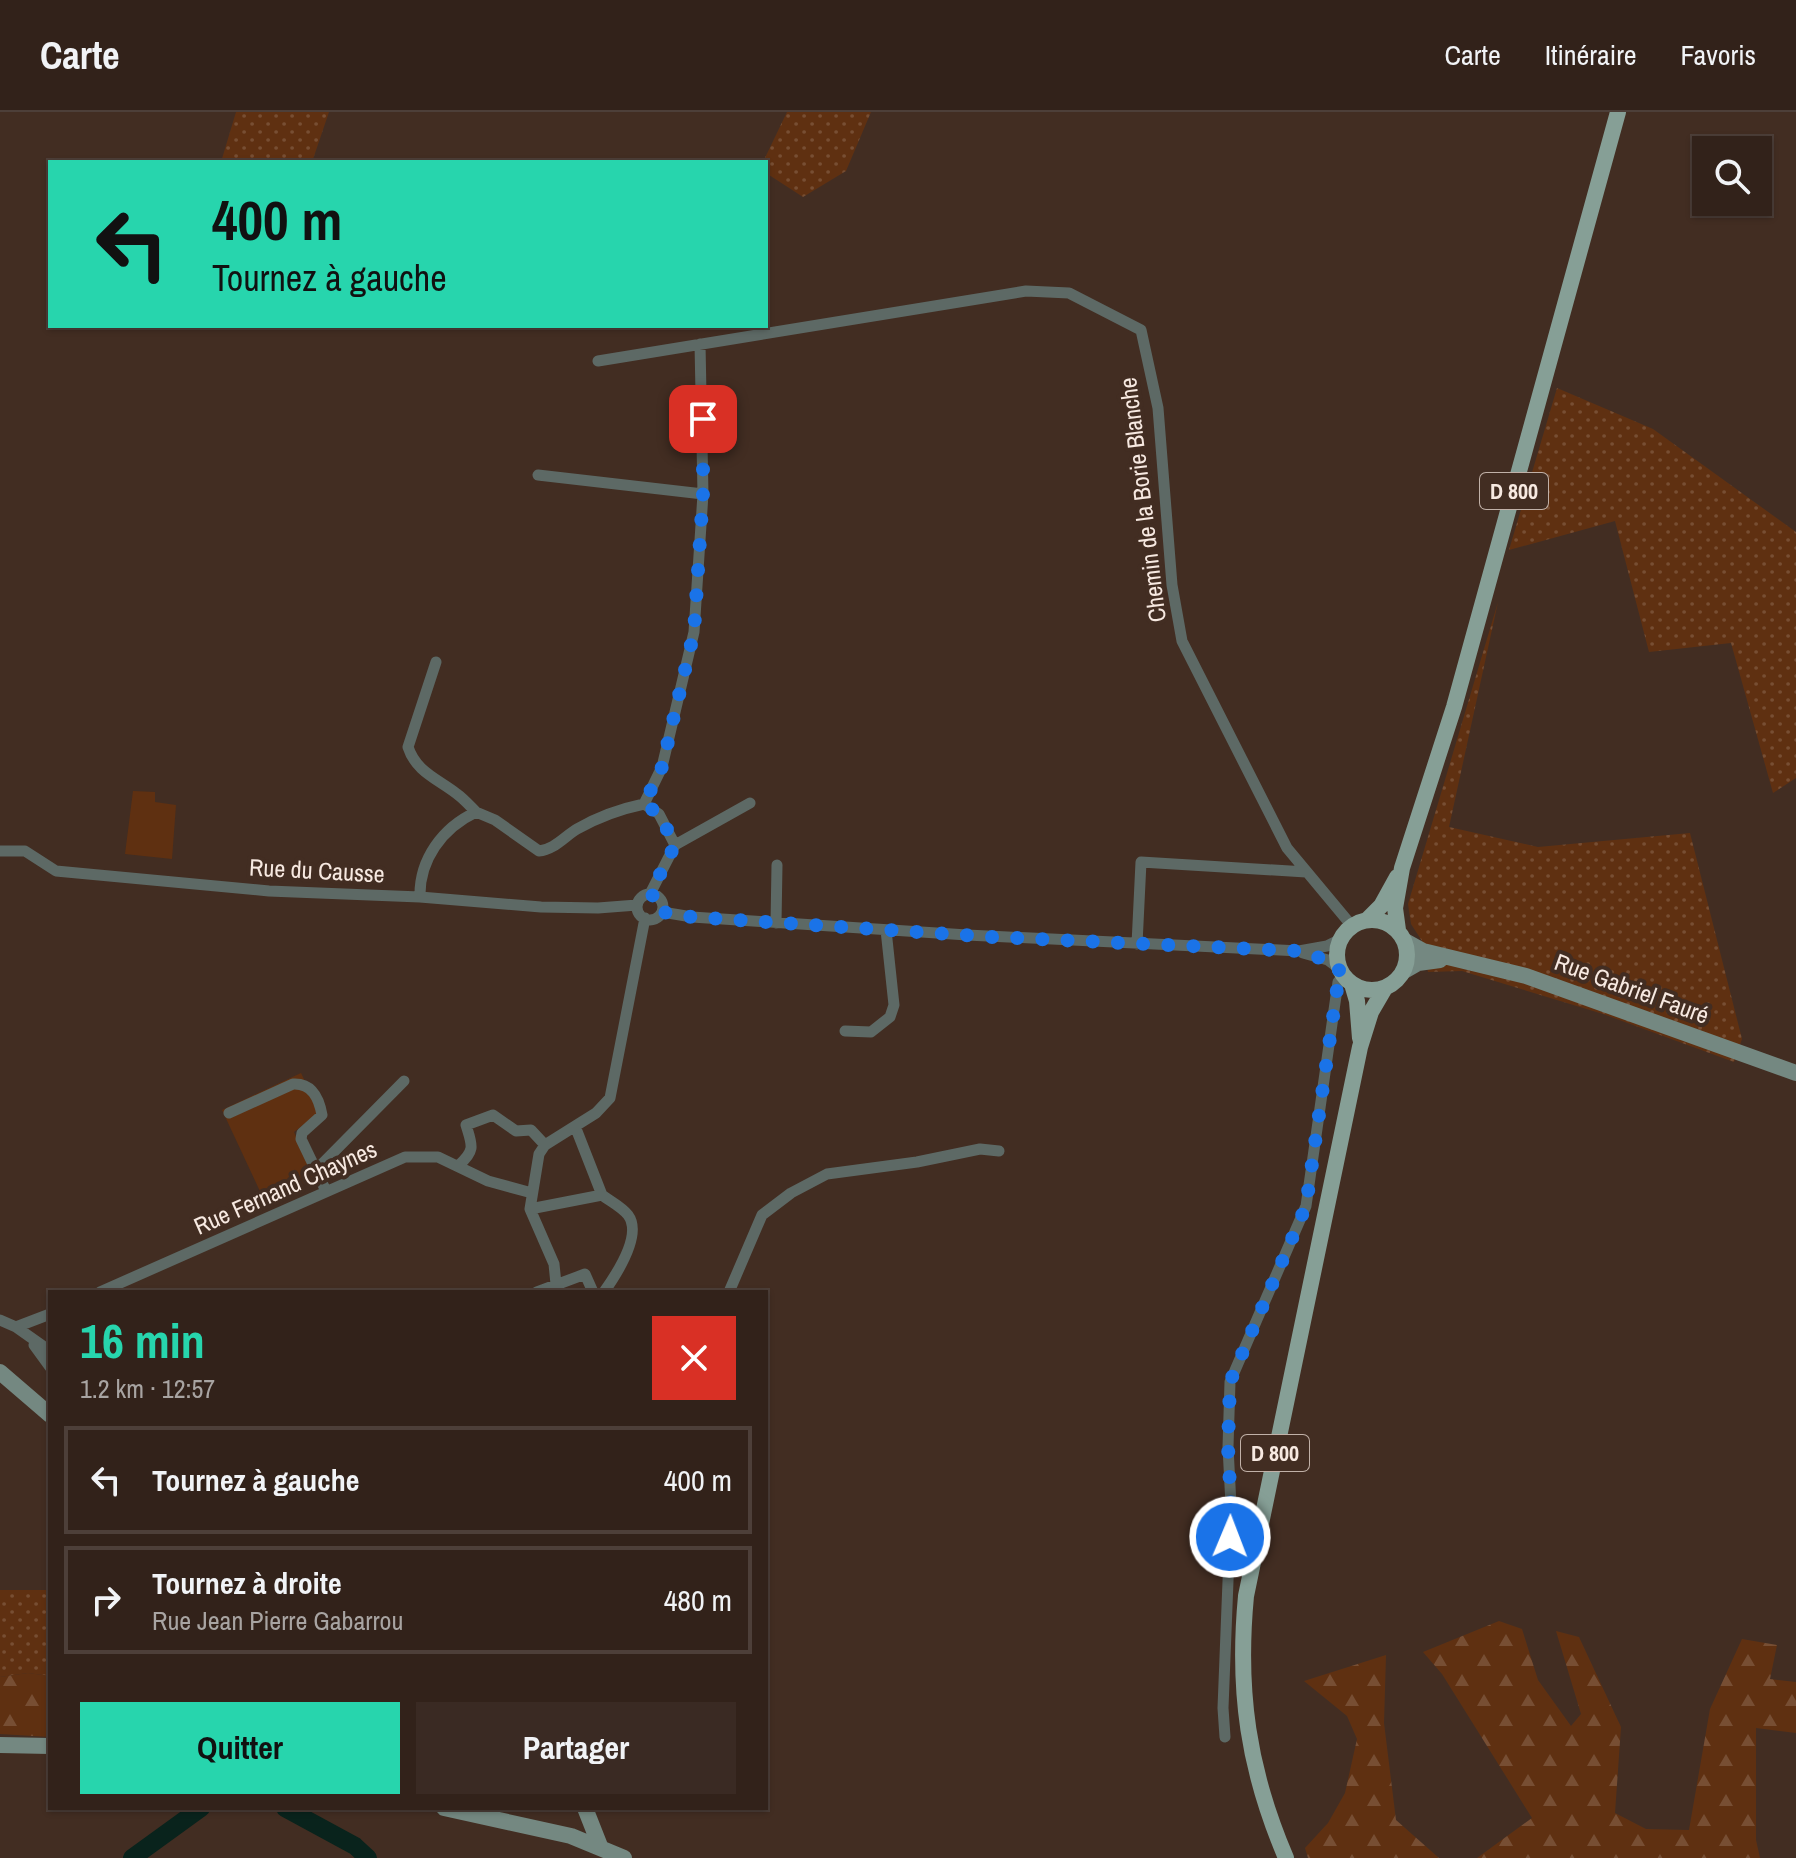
<!DOCTYPE html>
<html lang="fr">
<head>
<meta charset="utf-8">
<style>
  :root { --surface:#32221a; --page:#3a2a23; --text:#f1f3f6; --muted:#a8a4a2; --line:#4d3f39; --accent:#27d5ad }
  body { margin:0; font-family:"Archivo Narrow",sans-serif; background:var(--page); color:var(--text); height:100vh; display:flex; flex-direction:column; font-size:30px; white-space:nowrap }
  * { box-sizing:border-box; margin:0 }
  p { font-size:26px; color:var(--muted) }
  .icon { flex:none; width:44px; height:44px; fill:none; stroke:currentColor; stroke-width:2; stroke-linecap:round; stroke-linejoin:round }
  .map { position:relative; flex:1; overflow:hidden }
  .drawer { position:absolute; left:48px; top:1178px; width:720px; height:520px; display:flex; flex-direction:column; background:var(--surface); border-radius:0px; box-shadow:0 2px 6px #0004,0 0 0 2px var(--line) }
  .drawer>* { flex:none }
  .banner { position:absolute; left:48px; top:48px; width:720px; height:168px; border-radius:0px; box-shadow:0 2px 6px #0004,0 0 0 2px var(--line); background:#27d5ad; color:#111; overflow:hidden }
  .buttons { position:absolute; left:1692px; top:24px; display:grid; gap:16px }
  .buttons a { display:grid; place-items:center; width:80px; height:80px; border-radius:0px; background:var(--surface); box-shadow:0 2px 6px #0004,0 0 0 2px var(--line); font-size:40px }
  .pin { position:absolute; display:grid; place-items:center; width:68px; height:68px; color:#fff; margin:-34px; border-radius:16px; box-shadow:0 4px 12px #0006 }
  .me { position:absolute; width:88px; margin:-44px; rotate:1deg; stroke-linejoin:round; filter:drop-shadow(0 0 6px #0008) }
  .turn { display:flex; align-items:center; gap:28px; height:168px; padding:0 32px; font-size:36px }
  .turn .icon { width:104px; height:104px; stroke-width:2.5 }
  .turn b { display:block; font-size:56px; line-height:68px }
  .round { display:grid; place-items:center; flex:none; width:84px; height:84px; border-radius:0px; background:var(--page) }
  .overview { display:flex; align-items:center; justify-content:space-between; height:136px; padding:0 32px }
  h1 { font-size:48px; font-weight:800; line-height:60px; color:var(--accent) }
  .cta { display:flex; gap:16px; margin-top:auto; padding:16px 32px }
  .cta a { flex:1; height:92px; border-radius:0px; background:var(--accent); color:#111; font-size:32px; font-weight:800; line-height:92px; text-align:center }
  .cta a+a { background:var(--page); color:var(--text) }
  ul { padding:0; list-style:none }
  li { display:flex; align-items:center; gap:24px; height:108px; margin:0 16px 12px; padding:0 16px; border:4px solid var(--line); border-radius:0px }
  li div { flex:1 }
  li b { display:block; font-size:30px }
  li em { font-style:normal }
  header { display:flex; align-items:center; gap:48px; box-sizing:border-box; height:112px; padding:0 40px; background:var(--surface); border-bottom:2px solid var(--line) }
  header strong { font-size:38px }
  nav { display:flex; gap:44px; margin-inline-start:auto; font-size:28px }
  .map>svg:first-child { display:block }
  .grass { fill:url(#grass-dots) }
  .forest { fill:url(#forest-firs) }
  .pitch { fill:#5f3011 }
  .lines { fill:none; stroke-linecap:round; stroke-linejoin:round }
  .river { stroke:#09231c; stroke-width:18 }
  .street { stroke:#5d6965; stroke-width:11 }
  .secondary { stroke:#748881; stroke-width:16 }
  .primary { stroke:#869f96; stroke-width:16 }
  .route { stroke:#1a73e8; stroke-width:14; stroke-dasharray:0 25.2 }
  .labels { text-anchor:middle; dominant-baseline:central; stroke-width:8; stroke-linejoin:round; paint-order:stroke }
  .shield { fill:#422d22; stroke:#c1b1a8; stroke-width:2 }
  .shield-label { font-size:22px; font-weight:bold; fill:#f7e9e1 }
  .street-label { font-size:24px; fill:#f7e9e1; stroke:#422d22 }
</style>
</head>
<body>
<header>
<strong>Carte</strong>
<nav><a>Carte</a><a>Itinéraire</a><a>Favoris</a></nav>
</header>
<div class="map">
<svg width="1796" height="1746" viewBox="0 0 1796 1746">
  <defs>
    <pattern id="grass-dots" width="8" height="8" patternUnits="userSpaceOnUse" patternTransform="scale(2)"><rect width="8" height="8" fill="#5f3011"/><path d="M2 2h.1M6 6h.1" fill="none" stroke="#774e33" stroke-width="1.8" stroke-linecap="round"/></pattern>
    <pattern id="forest-firs" width="22" height="20" patternUnits="userSpaceOnUse" patternTransform="scale(2)"><rect width="22" height="20" fill="#5f3011"/><path d="M5 1l3.5 6h-7zM16 11l3.5 6h-7z" fill="#774e33"/></pattern>
  </defs>
  <rect width="100%" height="100%" fill="#422d22"/>
  <path class="grass" d="M236,0H329L312,50H221Z
    M787,0H871L846,59L803,85L766,61V50H763Z
    M1557,276L1653,317L1796,420V666L1773,681L1731,531L1649,540L1615,409L1509,438Z
    M1498,490L1449,715L1538,735L1690,721L1742,927L1734,950L1603,902L1462,859L1428,860L1422,829L1411,812L1408,792Z
    M0,1478H50V1564L28,1561L0,1565Z"/>
  <path class="forest" d="M1499,1509L1522,1517L1538,1568L1571,1614L1581,1602L1556,1519L1579,1525L1621,1615L1615,1701L1646,1717L1689,1718L1710,1597L1742,1527L1777,1533L1770,1567L1796,1570V1621L1756,1616V1728L1760,1746H1477L1532,1706L1442,1562L1423,1540Z
    M1386,1543L1384,1611L1396,1708L1439,1746H1308L1305,1736L1328,1711L1345,1681L1357,1627L1347,1604L1304,1569Z
    M28,1561L50,1564V1625L0,1622V1565Z"/>
  <path class="pitch" d="M133,679L155,680V690L176,693L172,747L125,742Z
    M301,961L320,1000L294,1020L315,1066L265,1090L222,998Z"/>
  <g class="lines">
    <path class="river" d="M285,1696L355,1734L368,1746
      M132,1746L201,1696"/>
    <path class="street" d="M598,249L1026,179L1069,181L1141,218L1158,296L1172,473L1182,529L1287,736L1352,814
      M538,363L703,382
      M436,550L408,635C416,660 438,667 457,682C464,687 470,694 476,700
      M644,692L662,655L694,520L703,382L700,232
      M675,733L750,691
      M0,739H25L56,759L269,779L420,785L541,795L598,796L637,793
      M637 795a13 13 0 1 1 26 0a13 13 0 1 1-26 0Z
      M420,785C419,748 442,716 476,700L495,708L539,739C554,738 565,724 577,717C598,705 620,697 644,692L659,702L675,733L650,782
      M662,800L692,805L967,823L1299,839L1327,834L1341,827
      M776,811L777,753
      M1137,832L1141,750L1306,760
      M1303,841L1328,848L1340,857
      M845,919L871,920L890,905L894,893L886,818
      M229,1001L293,972C312,971 319,986 322,1003L302,1021L301,1027L326,1079
      M575,1014L602,1083
      M459,1053C476,1038 472,1033 466,1013L493,1003L516,1019L531,1018L545,1033
      M315,1059L404,969
      M602,1083C610,1089 622,1095 628,1103C643,1123 616,1163 604,1180
      M530,1097L602,1083
      M556,1172L554,1152L530,1097L539,1042L545,1033L596,1001L610,986L645,806
      M100,1180L405,1045H438L488,1069L532,1081
      M537,1180L585,1162L593,1180
      M729,1180L762,1103L791,1081L827,1062L917,1050L980,1037L999,1039
      M0,1208L16,1215L50,1202
      M16,1215L50,1239
      M34,1233L50,1255
      M1225,1625L1223,1596L1231,1393L1228,1335L1230,1270L1306,1094L1338,870L1344,864"/>
    <path class="secondary" d="M1405,829L1423,839L1526,864L1796,961
      M1404,859L1418,851L1440,848
      M0,1260L50,1303
      M0,1633L50,1634
      M444,1696L571,1724L624,1746
      M585,1696L600,1734"/>
    <path class="primary" d="M1337 843a35 35 0 1 1 70 0a35 35 0 1 1-70 0Z
      M1367,808L1381,794L1397,765
      M1398,818L1395,796L1402,756L1454,595L1618,0
      M1352,872L1357,889L1360,926
      M1286,1746C1248,1657 1237,1579 1246,1484L1360,935L1371,900L1385,876"/>
  </g>
  <g class="lines">
    <path class="route" d="M703,307V382L694,520L662,655L644,692L659,702L675,733L650,782L661,788L662,800L692,805L993,825L1299,839L1332,850L1344,864L1338,870L1306,1094L1230,1270L1228,1335L1231,1393L1230,1425"/>
  </g>
  <g class="labels">
    <g class="shield">
      <rect x="1480" y="361" width="68" height="36" rx="6"/>
      <rect x="1241" y="1323" width="68" height="36" rx="6"/>
    </g>
    <g class="shield-label">
      <text x="1514" y="379">D 800</text>
      <text x="1275" y="1341">D 800</text>
    </g>
    <g class="street-label">
      <text transform="translate(1142 388) rotate(-97)">Chemin de la Borie Blanche</text>
      <text transform="translate(317 758) rotate(3)">Rue du Causse</text>
      <text transform="translate(1632 876) rotate(20)">Rue Gabriel Fauré</text>
      <text transform="translate(285 1075) rotate(-24)">Rue Fernand Chaynes</text>
    </g>
  </g>
</svg>
<div class="buttons">
<a><svg class="icon" aria-label="search" viewBox="0 0 24 24"><circle cx="10" cy="10" r="6"/><path d="M15 15l6 6"/></svg></a>
</div>
<div class="pin" style="left:703px;top:307px;background:#d93025"><svg class="icon" aria-label="arrive" viewBox="0 0 24 24"><path d="M6 21V4h12l-3 4 3 4H6"/></svg></div>
<svg class="me" style="left:1230px;top:1425px" viewBox="-20 -20 40 40"><circle r="17" fill="#1a73e8" stroke="#fff" stroke-width="3"/><path d="M0-11L8 9 0 5-8 9z" fill="#fff"/></svg>
<div class="banner">
<div class="turn"><svg class="icon" aria-label="left" viewBox="0 0 24 24"><path d="M17 20v-9H6M10 6l-5 5 5 5"/></svg><div><b>400 m</b>Tournez à gauche</div></div>
</div>
<section class="drawer">
<div class="overview"><div><h1>16 min</h1><p>1.2 km · 12:57</p></div><a class="round" style="background:#d93025;color:#fff"><svg class="icon" aria-label="close" viewBox="0 0 24 24"><path d="M6 6l12 12M18 6L6 18"/></svg></a></div>
<ul>
<li><svg class="icon" aria-label="left" viewBox="0 0 24 24"><path d="M17 20v-9H6M10 6l-5 5 5 5"/></svg><div><b>Tournez à gauche</b></div><em>400 m</em></li>
<li><svg class="icon" aria-label="right" viewBox="0 0 24 24"><path d="M7 20v-9h11M14 6l5 5-5 5"/></svg><div><b>Tournez à droite</b><p>Rue Jean Pierre Gabarrou</p></div><em>480 m</em></li>
</ul>
<div class="cta"><a>Quitter</a><a>Partager</a></div>
</section>
</div>
</body>
</html>
